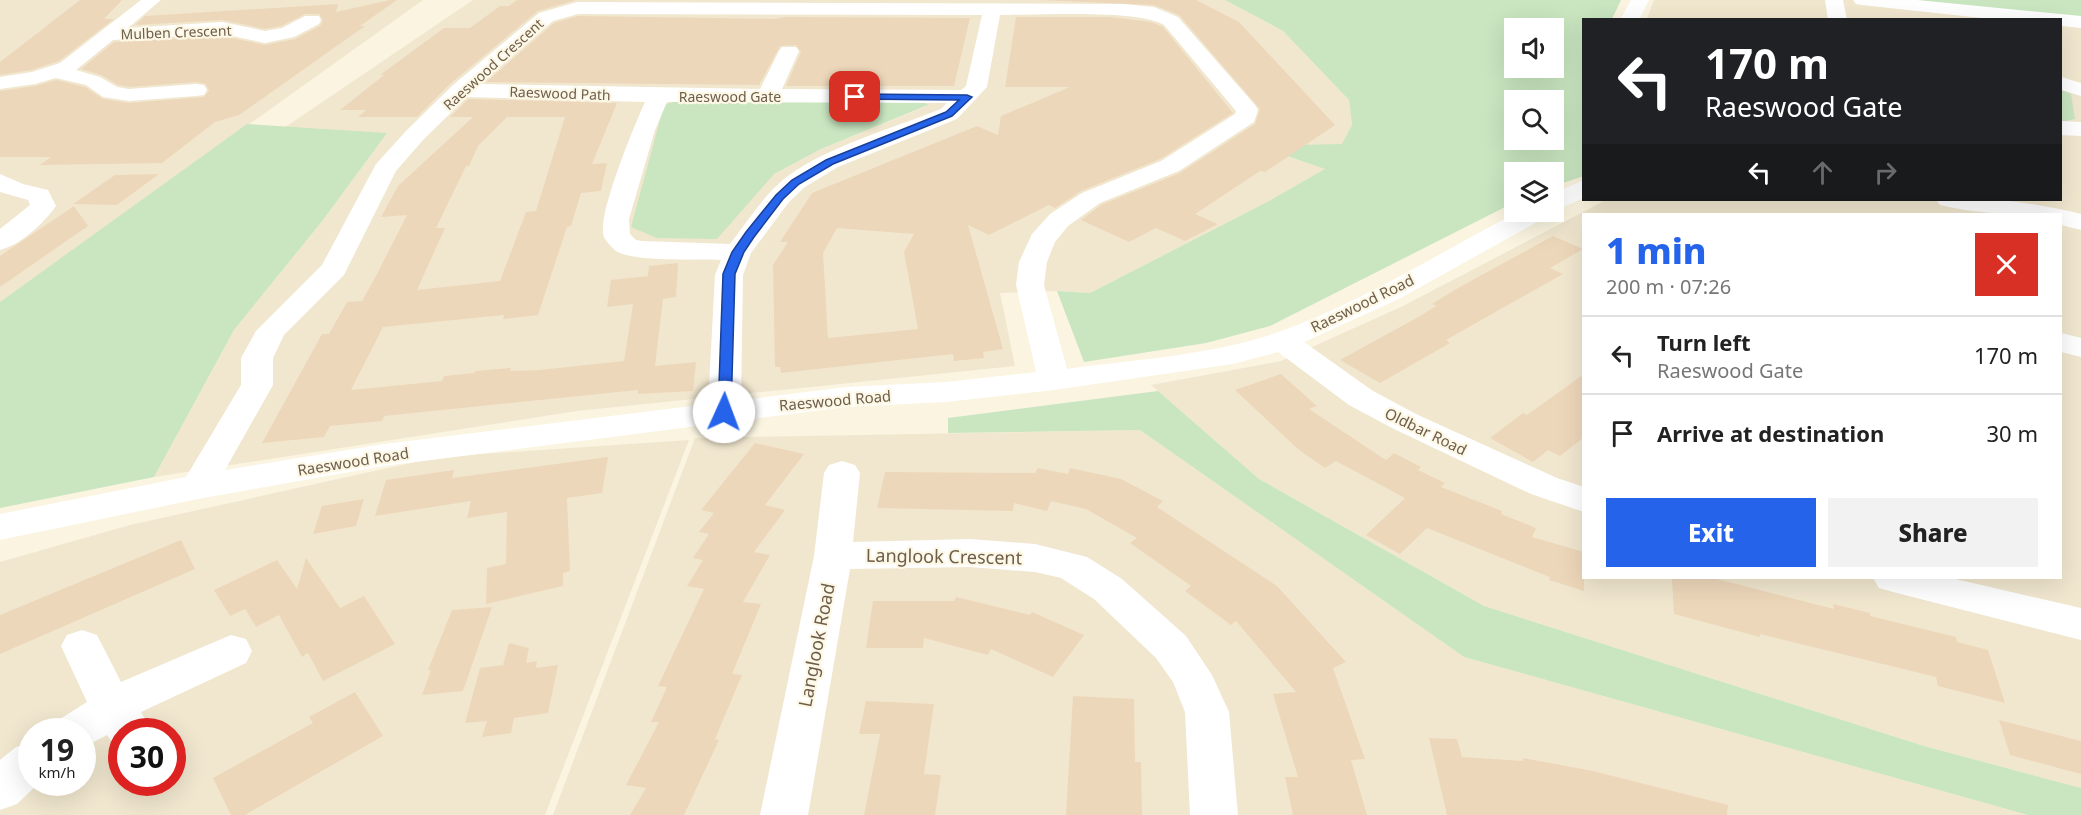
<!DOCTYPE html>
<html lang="en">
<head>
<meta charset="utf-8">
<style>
  :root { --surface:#fff; --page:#f2f2f2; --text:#222; --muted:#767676; --line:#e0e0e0; --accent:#2563eb }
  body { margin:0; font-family:"Noto Sans",sans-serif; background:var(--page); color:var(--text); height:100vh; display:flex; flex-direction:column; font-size:22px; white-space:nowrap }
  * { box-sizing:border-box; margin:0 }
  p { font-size:20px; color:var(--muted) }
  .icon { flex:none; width:33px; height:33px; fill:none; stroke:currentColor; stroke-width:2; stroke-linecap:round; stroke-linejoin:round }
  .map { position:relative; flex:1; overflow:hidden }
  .details { position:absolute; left:1582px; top:213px; width:480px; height:366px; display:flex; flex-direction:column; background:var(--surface); border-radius:0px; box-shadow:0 6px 24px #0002 }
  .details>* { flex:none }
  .banner { position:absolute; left:1582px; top:18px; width:480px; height:183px; border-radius:0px; box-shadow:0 6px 24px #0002; background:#202124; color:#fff; overflow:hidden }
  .buttons { position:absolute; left:1504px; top:18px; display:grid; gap:12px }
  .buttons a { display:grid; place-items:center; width:60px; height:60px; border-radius:0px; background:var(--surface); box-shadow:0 6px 24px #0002; font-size:30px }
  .speed { position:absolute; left:18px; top:718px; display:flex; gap:12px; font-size:30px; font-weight:700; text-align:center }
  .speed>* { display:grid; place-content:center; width:78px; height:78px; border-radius:50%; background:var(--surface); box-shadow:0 6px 24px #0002; line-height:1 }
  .speed small { font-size:15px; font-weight:400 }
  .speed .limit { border:9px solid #d22; background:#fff; color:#111 }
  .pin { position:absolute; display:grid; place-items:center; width:51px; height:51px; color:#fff; margin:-26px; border-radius:12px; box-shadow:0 3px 9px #0006 }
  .me { position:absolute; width:66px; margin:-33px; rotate:2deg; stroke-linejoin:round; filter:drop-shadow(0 0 4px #0008) }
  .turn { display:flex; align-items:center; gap:21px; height:126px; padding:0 24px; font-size:27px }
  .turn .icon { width:78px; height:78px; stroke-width:2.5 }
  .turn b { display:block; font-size:42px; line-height:51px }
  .lanes { display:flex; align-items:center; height:57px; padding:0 24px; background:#0003; justify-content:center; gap:30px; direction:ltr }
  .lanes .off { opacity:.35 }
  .round { display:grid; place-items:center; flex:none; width:63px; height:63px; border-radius:0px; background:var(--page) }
  .overview { display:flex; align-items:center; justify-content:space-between; height:102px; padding:0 24px }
  h1 { font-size:36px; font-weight:800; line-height:45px; color:var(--accent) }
  .cta { display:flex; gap:12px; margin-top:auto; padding:12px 24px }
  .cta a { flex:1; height:69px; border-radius:0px; background:var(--accent); color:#fff; font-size:24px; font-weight:800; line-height:69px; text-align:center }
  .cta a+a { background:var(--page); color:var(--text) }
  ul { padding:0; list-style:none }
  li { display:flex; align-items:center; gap:18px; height:78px; padding:0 24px; border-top:2px solid var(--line) }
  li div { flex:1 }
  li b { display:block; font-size:22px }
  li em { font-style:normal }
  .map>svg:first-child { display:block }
  .residential { fill:#f1e7cf; fill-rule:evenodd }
  .green { fill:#c9e6c0; fill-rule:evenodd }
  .building { fill:#edd7ba; fill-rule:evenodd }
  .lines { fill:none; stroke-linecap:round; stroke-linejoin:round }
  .minor { fill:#fff; fill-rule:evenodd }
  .route { fill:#2563eb; stroke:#184099; stroke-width:1.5 }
  .labels { text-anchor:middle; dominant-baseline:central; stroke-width:4.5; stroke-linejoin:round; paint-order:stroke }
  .far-street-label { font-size:14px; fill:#6e5d4a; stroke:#fdf8e6 }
  .street-label { font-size:15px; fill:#6e5d4a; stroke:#fdf8e6 }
  .near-street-label { font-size:18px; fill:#6e5d4a; stroke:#fdf8e6 }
</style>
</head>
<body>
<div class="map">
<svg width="2081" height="815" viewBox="0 0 2081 815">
  <rect width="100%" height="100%" fill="#faf4e0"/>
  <path class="residential" d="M0,0H423L0,302Z
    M473,0H1225L1283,31L1349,100L1352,125L1342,145H1292L1239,140L1326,169L1267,202L1090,293L1057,291L1000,293L1015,366L577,411L154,477L234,330L323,220L386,134L284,128ZM682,99L712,103L927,106L821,149L774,174Z
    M1654,0H1915L2081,19V788L1924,746L1484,606L1259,479L1151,385L1281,361L1403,306L1606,200H2061V20L1647,19ZM1584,214H2061V578H1584Z
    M1140,430L1464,657L2028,815H553L695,438Z
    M689,440L545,815H0V562L130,525L438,457ZM32,732H82V783H32ZM122,732H172V783H122Z"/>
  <path class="green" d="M1225,0H1621L1612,19L1584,20V176L1554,186V172H1515V202L1270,326L1206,343L1084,362L1057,291L1090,293L1267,202L1325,169L1238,139L1292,145L1342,144L1352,125L1349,100L1283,31ZM1515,28H1554V68H1515ZM1515,100H1554V140H1515Z
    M1915,0H2081V19Z
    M2061,88L2071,94L2075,119L2061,122Z
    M682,99L712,103L923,101L928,105L821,149L774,174L717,239L657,238L631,227L664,105Z
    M247,124L387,133L323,220L234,330L154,477L0,508V302Z
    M1158,391L1259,479L1484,606L1924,746L2081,788V815H2028L1464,657L1140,430L948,433V418Z"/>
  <path class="building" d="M80,0H122L104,19H114L59,61L31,70L0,75V62Z
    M390,0H397L360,26H365L239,115L215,122L162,163L40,165L51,157H0V91L35,86L56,80L85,87L103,99L129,103L204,97L209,91L206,84L196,82L129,87L118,85L101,75L81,69L114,42L222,36L265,45L295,39L320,26L323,21L319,14H305L281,26L265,29L222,20L135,25L145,16L338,4L336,12Z
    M517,0H576L538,11L451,83L417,117H358L366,110H340L384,75H380L444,28H470L500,6H509Z
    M1040,0H1196L1239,22L1335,125L1265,172L1260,171L1195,214L1218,224L1185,241L1156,228L1129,242L1081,220L1101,205L1180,173L1255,124L1260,109L1179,15L1154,5Z
    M578,16L774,19L786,17L970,18L954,86H786L801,52L796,45L780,46L759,85L486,82L554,23Z
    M1016,17H1110L1151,22L1163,27L1233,113L1160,159L1081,191L1055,208L1049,205L989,235L968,225L1003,349L983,352L984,358L954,361L953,354L781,373L780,367H775L773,265L788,242H780L812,193L977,126L998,135L1001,116L1070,87H1005ZM837,228L914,234L904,252L918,329L828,338L823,253Z
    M468,99L617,103L592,164L607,163L601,191L581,193L571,226L567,227L538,315L503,319L504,315L383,327L351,390L442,381L444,376L474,373L475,371L511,368L510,371L539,370L624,361L633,304L607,307L611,280L648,276L649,266L678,263L676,297L663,299L655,366L696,362L693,391L638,394V390L384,416L382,421L330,426L324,437L262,443L322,334H329L347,302L362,301L377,274L407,215L381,217L398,186L473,117H450ZM507,117H565L536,211L526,212L500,281L417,290L445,228H436L466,166H469L478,146Z
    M159,174L117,205L73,204L115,175Z
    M74,206L88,226L0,287V256Z
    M1553,236L1583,249L1550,268L1563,274L1446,340L1450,343L1380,383L1340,360L1420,316L1436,306L1432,304L1458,288Z
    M1281,374L1317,406L1309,409L1386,460L1394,453L1421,467L1418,470L1445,483L1441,487L1502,511L1501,514L1536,528L1532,537L1584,552V591L1549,580L1550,577L1427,528L1400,554L1366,535L1405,498L1336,461L1325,468L1299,450L1235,390Z
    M1584,374V437L1560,456L1548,450L1533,462L1490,438L1523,413L1527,415Z
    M755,443L804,454L765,505L785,510L754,552L770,555L743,602L761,604L732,674L742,675L715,739L719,740L684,815H630L646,788L626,785L659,722H651L667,687L658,686L704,589L687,586L703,560L693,558L709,534L699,532L714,513L701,510Z
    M608,457L602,493L567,498L570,571L563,573V586L486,604L487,568L506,564L507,512L467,518L471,501L375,516L386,480L454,470L452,478Z
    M1038,468L1068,474L1070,468L1121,479L1163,501L1157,507L1277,586L1346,662L1333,668L1365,759L1351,760L1367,815H1293L1285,777H1298L1273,694L1296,692L1236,621L1231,625L1185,591L1191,586L1130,543L1137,538L1086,509L1051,501L1047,511L1014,503L1013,511L877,508L885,472L1035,473Z
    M364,499L356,526L313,534L322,506Z
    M181,540L195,569L0,654V615Z
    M306,558L340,608L364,596L395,644L323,681L308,653L302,657L279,615L256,627L245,609L230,616L214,590L277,560L297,589Z
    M1672,578H1713L1834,609L1833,604L1870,613V616L1956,637L1957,642L1988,650L2005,703L1938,686L1936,677L1760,634V637L1674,614Z
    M956,597L1030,615L1032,612L1084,635L1053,677L991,649L988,655L924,638L923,648H866L873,601H954Z
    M492,607L463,691L422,695L431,670H428L452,610Z
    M509,643L529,648L526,663L537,661L536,668L558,665L548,713L514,718L511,733L482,737L487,721L465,723L480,668L503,665Z
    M355,692L383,736L245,815H231L213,778L313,723L309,717Z
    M1073,696L1134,699L1135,762H1141L1142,815H1066Z
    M866,701L934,704L924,774L941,775L935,815H864L880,734H859Z
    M1999,720L2081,741V774L2010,755Z
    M1429,738L1457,739L1462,757L1523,761V758L1593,771L1728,805L1727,815H1447Z"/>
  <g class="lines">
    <path class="minor" d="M141,0H161L128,28L222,22L265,31L282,28L305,16H319L321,20L319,24L294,37L265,43L222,34L113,40L76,70L100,77L117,87L129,89L196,84L204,85L207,90L204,95L196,96L129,101L103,97L86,85L56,78L35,84L0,89V77L32,72L60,63Z
      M1631,0H1649L1639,20H1620Z
      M1825,0H1843L1847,20H1828Z
      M1853,0H1917L2081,16V28L2061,26V20H2000L1862,5L1856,4Z
      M577,2L1123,4L1154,7L1178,17L1255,105L1258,110L1254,122L1179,171L1100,203L1068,226L1055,242L1047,262L1044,285L1067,369C1131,360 1199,356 1260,338C1351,310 1434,255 1518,212H1550L1546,217L1399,299L1304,342L1373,391L1416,414L1557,478L1584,487V512L1531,494L1392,428L1349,405L1278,352L1233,364L1054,390L946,402L846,407L384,466L198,499L0,540V514L186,477L241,385V358L256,331L322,265L376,164L407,130L453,85L539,13ZM578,14L982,15L966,86L961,90L782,89L799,51L796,47H782L779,51L760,89L480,84L553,21ZM1000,15C1034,15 1140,9 1164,25L1236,111L1235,114L1161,161L1082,193L1050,214L1032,234L1019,262L1016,285L1036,372L946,382L846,387L741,400L743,275L751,253L789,202L805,187L838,167L957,119L987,87ZM467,97L645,102C635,124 596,217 604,237C606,241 612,248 616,251C632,262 699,259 721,260L715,275L708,404L384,444L225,470L273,385V358L284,335L344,275L396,171L423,140ZM667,102L947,103L941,109C893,128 829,146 788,176C765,193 748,221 730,244L642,241L636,240L630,234L629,219L655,130Z
      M2061,77L2081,83V96L2061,90Z
      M2061,121L2081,122V136L2061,135Z
      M0,174L23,184L48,190L56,206C44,223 21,245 0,250V229L30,205L28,200L0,192Z
      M1584,180V198L1554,211V193Z
      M1936,200C1984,195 2035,203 2081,214V230L2061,225V214C2020,214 1980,215 1940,205Z
      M2061,333L2081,338V357L2061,352Z
      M842,461L855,465L860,473L853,542L970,539L1035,544L1087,557L1122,579L1186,636L1212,675L1229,712L1238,815H1190L1185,712L1173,682L1156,658L1094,599L1061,578L1035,572L970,567L850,569L808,815H760L814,556L824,473L829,465Z
      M1873,578H1951L2081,608V640L1893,592L1879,588Z
      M82,630L97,635L121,682L231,635L246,639L252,651L246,663L141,712L152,732H122V748L114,745L107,735L82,748V732H54L60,719L87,702L61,646L67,635Z
      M32,742V783H39L17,804L0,810V760L16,747Z"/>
  </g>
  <path class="route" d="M855,94L967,95L972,97L952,116L833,164L799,184L783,199L754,237L744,252L735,274L731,412L729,415H720L718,412L723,274L732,252L746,232L776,195L792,180L826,160L946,112L959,100L852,99V95Z"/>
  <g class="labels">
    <g class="far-street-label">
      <text transform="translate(176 32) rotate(-2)">Mulben Crescent</text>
      <text transform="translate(493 64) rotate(-42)">Raeswood Crescent</text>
      <text transform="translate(560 93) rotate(2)">Raeswood Path</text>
      <text x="730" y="96">Raeswood Gate</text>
    </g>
    <g class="street-label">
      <text transform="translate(1362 303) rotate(-26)">Raeswood Road</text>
      <text transform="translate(835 400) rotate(-5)">Raeswood Road</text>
      <text transform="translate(1426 431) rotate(26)">Oldbar Road</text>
      <text transform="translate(353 461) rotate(-9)">Raeswood Road</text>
    </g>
    <g class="near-street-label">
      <text transform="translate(944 556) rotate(1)">Langlook Crescent</text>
      <text transform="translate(816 645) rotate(-79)">Langlook Road</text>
    </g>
  </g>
</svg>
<div class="buttons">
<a><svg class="icon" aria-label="sound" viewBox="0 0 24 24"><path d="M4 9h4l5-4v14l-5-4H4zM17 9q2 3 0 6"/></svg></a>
<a><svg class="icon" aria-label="search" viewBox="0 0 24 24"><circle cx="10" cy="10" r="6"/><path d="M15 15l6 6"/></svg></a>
<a><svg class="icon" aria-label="layers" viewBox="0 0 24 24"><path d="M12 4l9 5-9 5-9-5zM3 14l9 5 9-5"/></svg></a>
</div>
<div class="speed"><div>19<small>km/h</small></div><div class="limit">30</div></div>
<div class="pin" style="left:855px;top:97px;background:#d93025"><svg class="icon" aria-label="arrive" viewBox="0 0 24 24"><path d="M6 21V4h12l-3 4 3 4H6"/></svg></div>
<svg class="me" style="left:724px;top:412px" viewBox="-20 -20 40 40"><circle r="19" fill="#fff"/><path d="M0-13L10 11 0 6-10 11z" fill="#2563eb"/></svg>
<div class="banner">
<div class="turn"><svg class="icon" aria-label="left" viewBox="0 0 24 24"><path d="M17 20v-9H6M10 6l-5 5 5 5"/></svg><div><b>170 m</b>Raeswood Gate</div></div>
<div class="lanes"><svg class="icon" aria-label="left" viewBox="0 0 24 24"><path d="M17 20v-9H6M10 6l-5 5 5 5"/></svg><svg class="icon off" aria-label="ahead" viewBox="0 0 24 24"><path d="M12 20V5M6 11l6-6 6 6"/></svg><svg class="icon off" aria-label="right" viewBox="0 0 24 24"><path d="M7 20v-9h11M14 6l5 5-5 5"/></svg></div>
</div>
<section class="details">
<div class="overview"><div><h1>1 min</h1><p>200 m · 07:26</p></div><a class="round" style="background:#d93025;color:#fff"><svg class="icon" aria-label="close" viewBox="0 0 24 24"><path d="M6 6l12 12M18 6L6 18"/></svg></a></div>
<ul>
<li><svg class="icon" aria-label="left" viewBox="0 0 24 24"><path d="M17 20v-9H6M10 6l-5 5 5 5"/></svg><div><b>Turn left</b><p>Raeswood Gate</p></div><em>170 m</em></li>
<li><svg class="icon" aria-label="arrive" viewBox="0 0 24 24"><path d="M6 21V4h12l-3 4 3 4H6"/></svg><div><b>Arrive at destination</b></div><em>30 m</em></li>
</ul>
<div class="cta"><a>Exit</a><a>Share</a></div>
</section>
</div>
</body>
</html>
